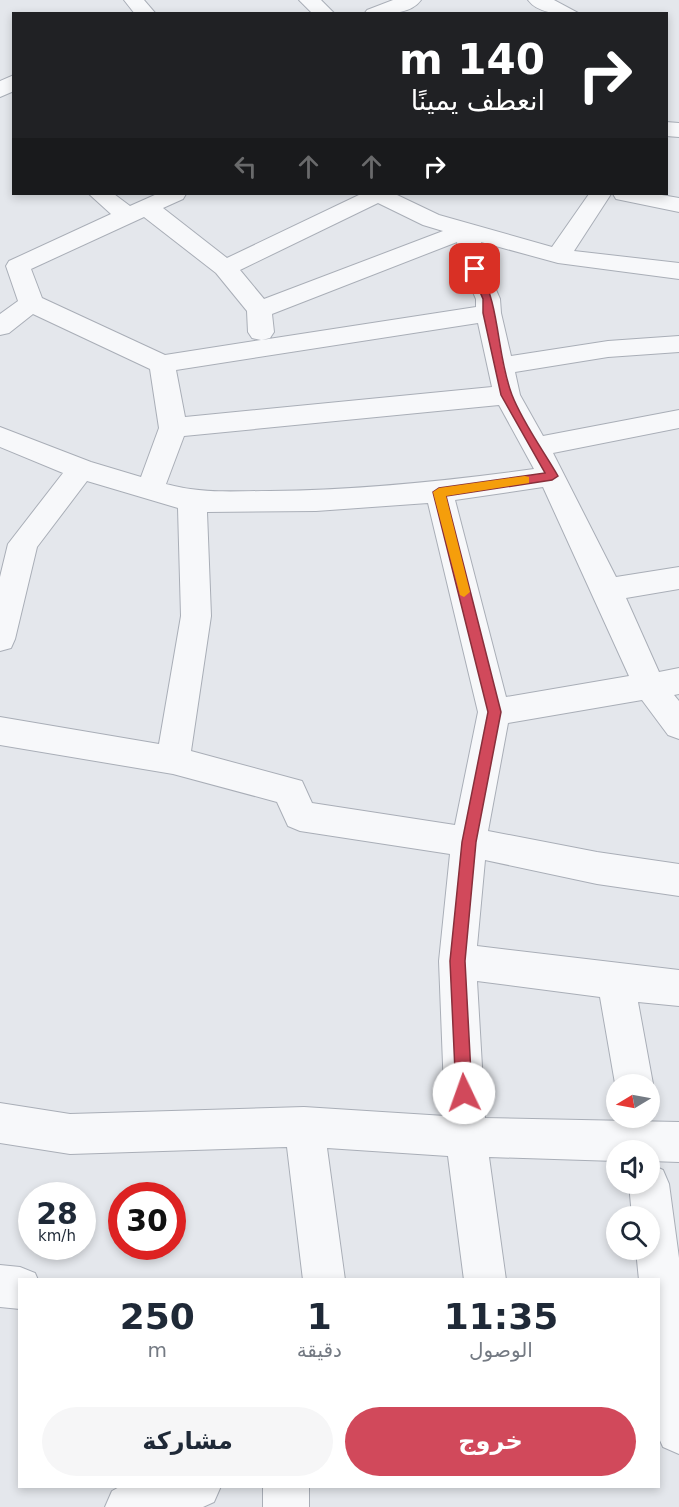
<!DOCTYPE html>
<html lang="ar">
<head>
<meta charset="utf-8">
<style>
  :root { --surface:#fff; --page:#f6f6f7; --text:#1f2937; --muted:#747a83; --accent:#d1495b }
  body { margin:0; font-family:"DejaVu Sans",Vazirmatn,sans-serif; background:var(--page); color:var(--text); direction:rtl; height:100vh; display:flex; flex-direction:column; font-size:22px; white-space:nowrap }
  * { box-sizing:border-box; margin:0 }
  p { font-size:20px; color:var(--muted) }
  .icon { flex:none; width:33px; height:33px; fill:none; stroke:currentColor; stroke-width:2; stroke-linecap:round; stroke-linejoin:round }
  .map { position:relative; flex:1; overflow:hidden; direction:ltr }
  .panel { position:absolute; left:18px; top:1278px; width:642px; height:210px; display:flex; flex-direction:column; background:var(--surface); border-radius:0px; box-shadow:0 3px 9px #0003; direction:rtl }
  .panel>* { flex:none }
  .hud { position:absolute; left:12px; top:12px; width:656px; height:183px; border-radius:0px; box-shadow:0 3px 9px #0003; direction:rtl; background:#202124; color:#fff; overflow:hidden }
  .needle { width:39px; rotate:260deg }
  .controls { position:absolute; left:606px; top:1074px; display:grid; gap:12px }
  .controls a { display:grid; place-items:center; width:54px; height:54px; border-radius:50%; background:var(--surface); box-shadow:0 3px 9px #0003; font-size:30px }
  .speed { position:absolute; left:18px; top:1182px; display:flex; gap:12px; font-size:30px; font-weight:700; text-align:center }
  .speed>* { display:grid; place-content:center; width:78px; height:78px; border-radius:50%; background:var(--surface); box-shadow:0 3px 9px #0003; line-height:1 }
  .speed small { font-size:15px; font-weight:400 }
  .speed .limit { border:9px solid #d22; background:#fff; color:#111 }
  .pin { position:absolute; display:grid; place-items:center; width:51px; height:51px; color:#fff; margin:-26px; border-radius:12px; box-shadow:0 3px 9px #0006 }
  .me { position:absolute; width:66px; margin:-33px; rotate:357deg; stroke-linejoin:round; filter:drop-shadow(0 0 4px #0008) }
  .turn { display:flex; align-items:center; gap:21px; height:126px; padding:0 24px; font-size:27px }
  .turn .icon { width:78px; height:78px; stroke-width:2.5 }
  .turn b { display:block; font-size:42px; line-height:51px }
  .lanes { display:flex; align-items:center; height:57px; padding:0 24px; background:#0003; justify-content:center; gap:30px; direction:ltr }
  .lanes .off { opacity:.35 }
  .eta { display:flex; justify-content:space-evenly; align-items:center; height:102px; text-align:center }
  .eta b { font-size:36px; font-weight:700; line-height:42px }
  .action { display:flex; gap:12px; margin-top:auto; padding:12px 24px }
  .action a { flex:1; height:69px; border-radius:36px; background:var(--accent); color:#fff; font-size:24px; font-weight:700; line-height:69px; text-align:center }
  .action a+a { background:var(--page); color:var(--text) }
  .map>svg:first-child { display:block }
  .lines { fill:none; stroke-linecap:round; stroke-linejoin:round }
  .minor-casing { stroke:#a9aeb7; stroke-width:2 }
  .tertiary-casing { stroke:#a9aeb7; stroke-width:2 }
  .minor { fill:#f7f8fa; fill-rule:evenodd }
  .tertiary { fill:#f7f8fa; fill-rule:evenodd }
  .route { fill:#d1495b; stroke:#882f3b; stroke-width:1.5 }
  .slow { fill:#f59e0b }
</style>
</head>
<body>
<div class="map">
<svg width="679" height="1507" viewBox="0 0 679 1507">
  <rect width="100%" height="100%" fill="#e4e7ec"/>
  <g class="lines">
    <g class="minor-casing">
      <path id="minor" d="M124,0H144L156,14H135Z
        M299,0H321L335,14H313Z
        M393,0H421C410,16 381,14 364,14L367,10Z
        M528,0H554L580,14C563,14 539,15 528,0Z
        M14,75V91L0,97V81Z
        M666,122L679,123V137L666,136Z
        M89,194H114L130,206L157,194H186L183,199L163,208L227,258L361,194H395L439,215L552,247L589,194H611L574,251L679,263V279L558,263L481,242L487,269L500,299L501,313L511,356L608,341L679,336V352L608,357L515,372L520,395L543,436L679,410V428L553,453L616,577L679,567V589L626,598L659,672L679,668V694L674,695L679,701V739L668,735L642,700L508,723L488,831L597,852L679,864V896L597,884L485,860L477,946L679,970V1006L638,1002L653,1084L650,1093V1084H616V1089L600,997L477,981L485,1118L679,1122V1162L650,1161V1150H616V1161L489,1157L506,1280H464L448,1156L327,1148L345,1280H303L287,1147L70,1154L0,1143V1103L70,1114L304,1107L445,1116L439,961L450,854L300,831L288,826L277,802L173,774L0,745V717L159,744L181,616L178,508L87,481L37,547L15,639L11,648L0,651V577L8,544L63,473L0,447V427L91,462L141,477L159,428L150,369L33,314L9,333L0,335V314L18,301L6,266L9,261L111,214ZM378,203L423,225L443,231L264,299L240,270ZM144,217L216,273L247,311L248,332L252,338L261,340L165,355L42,298L31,269ZM457,242L463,269L476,299V307L262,340L270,338L274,332L272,314ZM478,323L492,387L185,417L176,370ZM499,405L534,469C446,481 359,490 270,491C233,491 202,494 166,484L184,436ZM543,487L629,676L506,697L455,500ZM428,503L478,712L455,825L312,803L302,781L191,751L211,616L207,512L316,511Z
        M613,194H656L679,198V212L616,199Z
        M650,1164L663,1170L669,1184L679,1258V1454L663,1447L658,1436V1280H639L636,1250H650V1216H632L629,1184H650Z
        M121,1486H221L214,1502L203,1507H105L112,1491Z
        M263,1486H309V1507H263Z"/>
    </g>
    <g class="tertiary-casing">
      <path id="tertiary" d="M0,1265L20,1267L35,1273L38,1280H20V1309L0,1307Z
        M658,1311L679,1312V1356L658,1355Z"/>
    </g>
    <use href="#minor" class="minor"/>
    <use href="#tertiary" class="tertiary"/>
  </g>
  <path class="route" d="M471,267H478C501,306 496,353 512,395C523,423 543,450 558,476L552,480L446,496L501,712L476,842L465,961L472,1093L470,1099L464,1101L458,1099L456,1093L450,961L462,842L488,712L433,492L439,488L545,473L501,395L483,313V299L470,269Z"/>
  <path class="slow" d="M525,476L529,477V483L446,496L470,592L464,597L460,595L433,492L439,488Z"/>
</svg>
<div class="controls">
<a><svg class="needle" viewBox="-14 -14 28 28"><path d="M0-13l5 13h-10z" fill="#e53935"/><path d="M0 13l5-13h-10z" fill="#747a83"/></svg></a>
<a><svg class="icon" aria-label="sound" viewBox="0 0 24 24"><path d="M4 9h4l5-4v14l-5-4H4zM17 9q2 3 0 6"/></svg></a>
<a><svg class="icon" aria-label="search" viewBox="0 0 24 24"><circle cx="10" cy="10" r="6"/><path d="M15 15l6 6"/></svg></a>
</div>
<div class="speed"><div>28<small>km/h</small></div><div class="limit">30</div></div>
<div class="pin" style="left:475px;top:269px;background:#d93025"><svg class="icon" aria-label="arrive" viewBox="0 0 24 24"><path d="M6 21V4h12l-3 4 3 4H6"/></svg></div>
<svg class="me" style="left:464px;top:1093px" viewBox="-20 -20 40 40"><circle r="19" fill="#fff"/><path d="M0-13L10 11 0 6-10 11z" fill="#d1495b"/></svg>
<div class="hud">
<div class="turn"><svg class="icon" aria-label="right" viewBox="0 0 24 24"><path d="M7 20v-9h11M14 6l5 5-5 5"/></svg><div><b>140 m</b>انعطف يمينًا</div></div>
<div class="lanes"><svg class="icon off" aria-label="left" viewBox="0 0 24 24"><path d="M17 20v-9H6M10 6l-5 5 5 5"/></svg><svg class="icon off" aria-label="ahead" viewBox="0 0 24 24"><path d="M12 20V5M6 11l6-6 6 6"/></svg><svg class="icon off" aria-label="ahead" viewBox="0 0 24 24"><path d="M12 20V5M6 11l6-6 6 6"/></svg><svg class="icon" aria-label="right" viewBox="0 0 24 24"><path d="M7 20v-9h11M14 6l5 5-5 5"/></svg></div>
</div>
<section class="panel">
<div class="eta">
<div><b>11:35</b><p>الوصول</p></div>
<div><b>1</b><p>دقيقة</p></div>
<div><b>250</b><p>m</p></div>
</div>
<div class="action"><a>خروج</a><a>مشاركة</a></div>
</section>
</div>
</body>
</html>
